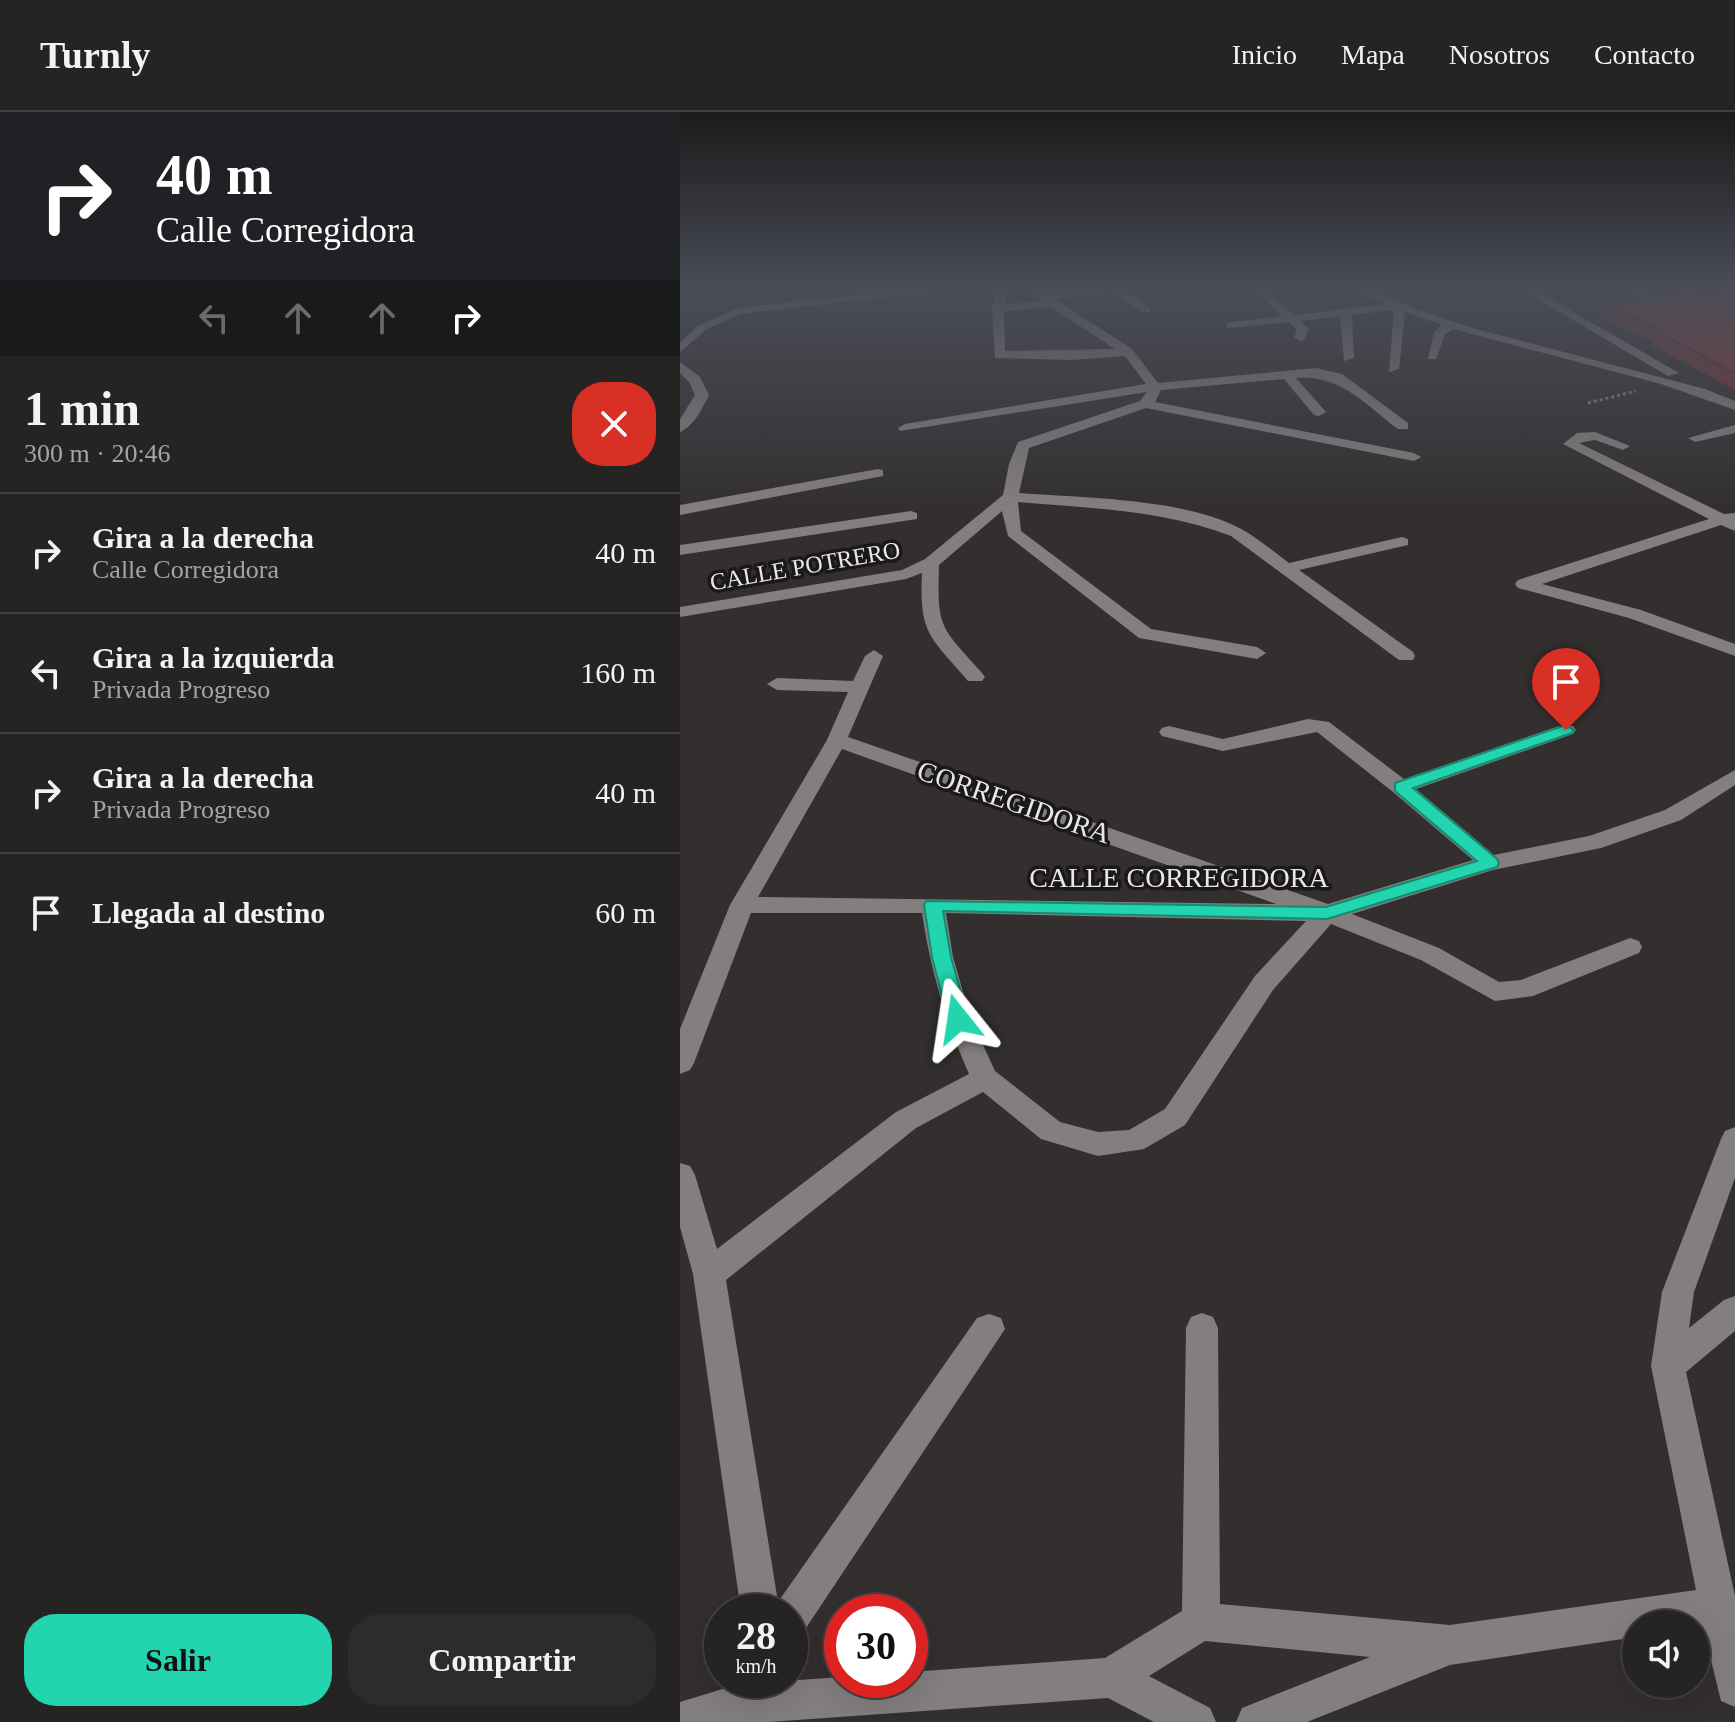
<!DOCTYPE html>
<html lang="es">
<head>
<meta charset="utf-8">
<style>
  :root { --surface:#262323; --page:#2e2b2b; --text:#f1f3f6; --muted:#a4a4a6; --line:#424041; --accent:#22d5af }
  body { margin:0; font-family:Georgia,serif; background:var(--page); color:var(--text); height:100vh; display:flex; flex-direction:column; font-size:30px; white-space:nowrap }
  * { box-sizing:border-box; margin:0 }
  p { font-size:26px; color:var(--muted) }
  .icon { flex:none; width:44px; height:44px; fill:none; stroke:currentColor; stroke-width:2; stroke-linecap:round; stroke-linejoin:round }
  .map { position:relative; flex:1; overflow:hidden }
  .details { display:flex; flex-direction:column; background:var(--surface); width:680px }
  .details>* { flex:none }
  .banner { background:#202124; color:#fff; overflow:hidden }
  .tools { position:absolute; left:942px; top:1498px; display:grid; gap:16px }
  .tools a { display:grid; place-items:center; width:88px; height:88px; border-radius:50%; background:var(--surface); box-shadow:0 8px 32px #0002,0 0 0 2px var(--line); font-size:40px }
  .speed { position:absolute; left:24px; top:1482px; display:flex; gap:16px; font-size:40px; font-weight:700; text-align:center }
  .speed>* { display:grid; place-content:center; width:104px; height:104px; border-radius:50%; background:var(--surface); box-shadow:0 8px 32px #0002,0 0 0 2px var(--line); line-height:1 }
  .speed small { font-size:20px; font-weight:400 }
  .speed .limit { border:12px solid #d22; background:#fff; color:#111 }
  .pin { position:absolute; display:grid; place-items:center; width:68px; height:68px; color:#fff; margin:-82px -34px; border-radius:50% 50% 50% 0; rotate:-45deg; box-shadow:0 0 8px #0007 }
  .pin .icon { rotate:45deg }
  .me { position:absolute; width:88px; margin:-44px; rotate:345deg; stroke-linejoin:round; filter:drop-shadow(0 0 6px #0008) }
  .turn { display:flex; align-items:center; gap:28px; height:168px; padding:0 24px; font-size:36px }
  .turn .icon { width:104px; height:104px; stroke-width:2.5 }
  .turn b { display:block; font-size:56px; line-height:68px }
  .lanes { display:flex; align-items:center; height:76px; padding:0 24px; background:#0003; justify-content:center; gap:40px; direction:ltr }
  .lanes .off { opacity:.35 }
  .round { display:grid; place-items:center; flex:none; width:84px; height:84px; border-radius:32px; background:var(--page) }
  .head { display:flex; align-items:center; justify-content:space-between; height:136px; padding:0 24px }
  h1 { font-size:48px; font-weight:800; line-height:60px }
  .action { display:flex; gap:16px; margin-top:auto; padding:16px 24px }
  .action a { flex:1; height:92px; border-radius:32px; background:var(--accent); color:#111; font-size:32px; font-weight:800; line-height:92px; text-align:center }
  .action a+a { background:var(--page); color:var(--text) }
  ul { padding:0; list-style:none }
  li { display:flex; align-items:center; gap:24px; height:120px; padding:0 24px; border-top:2px solid var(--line) }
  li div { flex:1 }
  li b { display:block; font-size:30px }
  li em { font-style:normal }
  header { display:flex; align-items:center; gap:48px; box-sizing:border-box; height:112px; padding:0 40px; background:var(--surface); border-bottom:2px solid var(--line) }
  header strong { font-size:38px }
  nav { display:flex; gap:44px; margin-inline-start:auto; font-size:28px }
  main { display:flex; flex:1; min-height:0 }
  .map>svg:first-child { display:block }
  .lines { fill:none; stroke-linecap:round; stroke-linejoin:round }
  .path { stroke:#858181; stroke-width:3; stroke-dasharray:3 3; stroke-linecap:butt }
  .minor { fill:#847f7f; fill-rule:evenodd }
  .wall { fill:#723432 }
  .building { fill:#853c3a; stroke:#5d2a29; stroke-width:2 }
  .route { fill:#22d5af; stroke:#168a72; stroke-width:2 }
  .labels { text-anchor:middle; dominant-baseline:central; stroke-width:7; stroke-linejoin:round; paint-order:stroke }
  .far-street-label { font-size:24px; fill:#eae7e7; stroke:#1a1818 }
  .street-label { font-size:28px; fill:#eae7e7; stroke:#1a1818 }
</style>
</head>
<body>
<header>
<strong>Turnly</strong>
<nav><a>Inicio</a><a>Mapa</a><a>Nosotros</a><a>Contacto</a></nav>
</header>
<main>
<section class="details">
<div class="banner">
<div class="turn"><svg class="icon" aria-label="right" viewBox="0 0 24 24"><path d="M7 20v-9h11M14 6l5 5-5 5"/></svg><div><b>40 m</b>Calle Corregidora</div></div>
<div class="lanes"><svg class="icon off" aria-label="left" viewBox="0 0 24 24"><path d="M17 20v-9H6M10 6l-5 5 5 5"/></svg><svg class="icon off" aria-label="ahead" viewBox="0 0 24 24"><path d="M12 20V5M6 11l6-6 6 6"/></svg><svg class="icon off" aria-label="ahead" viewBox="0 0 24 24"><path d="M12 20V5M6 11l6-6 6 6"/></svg><svg class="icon" aria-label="right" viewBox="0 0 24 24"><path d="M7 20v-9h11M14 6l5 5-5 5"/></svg></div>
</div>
<div class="head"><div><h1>1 min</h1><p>300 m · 20:46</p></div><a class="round" style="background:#d93025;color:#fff"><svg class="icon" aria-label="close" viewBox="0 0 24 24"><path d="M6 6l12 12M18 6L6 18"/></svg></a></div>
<ul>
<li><svg class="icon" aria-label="right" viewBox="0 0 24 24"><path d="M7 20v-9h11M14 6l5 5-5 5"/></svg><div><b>Gira a la derecha</b><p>Calle Corregidora</p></div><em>40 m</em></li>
<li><svg class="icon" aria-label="left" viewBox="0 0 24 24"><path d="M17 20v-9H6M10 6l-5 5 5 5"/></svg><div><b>Gira a la izquierda</b><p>Privada Progreso</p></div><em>160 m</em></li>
<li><svg class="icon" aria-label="right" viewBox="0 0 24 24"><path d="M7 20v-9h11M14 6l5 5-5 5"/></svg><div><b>Gira a la derecha</b><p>Privada Progreso</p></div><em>40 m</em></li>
<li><svg class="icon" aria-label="arrive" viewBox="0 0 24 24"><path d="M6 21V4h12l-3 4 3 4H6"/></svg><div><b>Llegada al destino</b></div><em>60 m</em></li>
</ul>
<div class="action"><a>Salir</a><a>Compartir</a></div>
</section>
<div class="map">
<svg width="1055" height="1610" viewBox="0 0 1055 1610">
  <rect width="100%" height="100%" fill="#332f2f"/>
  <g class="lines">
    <path class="path" d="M908,291L956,279"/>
    <path class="minor" d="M247,174H279L274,177L61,202L27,217L0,240V230L19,213L59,196Z
      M318,174H328L325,192L362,189L342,174H354L366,182L440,174L470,196V200H462L432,179L375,187L452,237L478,271L636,256L662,262L728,311V317H718C685,292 660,262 616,266L646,300L639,304L634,303L604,267L481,278L475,290L734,341L741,345L734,349L466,296L349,336L339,381C404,386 506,386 563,418C579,427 594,440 609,451L722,425L728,427V433L619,458L733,540L735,544L733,548H719L551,424C482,398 411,396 338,390L341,419L471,517L577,535L586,541L577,547L459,526L328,424L322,399L259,453C257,517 260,514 302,561L305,565L302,569H288C250,524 239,523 242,461L226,467L0,505V495L222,458L245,447L323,383L329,352L338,330L460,289L467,280L220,319L218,316L225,312L466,272L445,244L391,248L315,246L312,196ZM371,195L435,237L325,239L324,199Z
      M569,174H580L614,203L705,192L670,174H684L736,197L796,217L1025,277L1055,289V298L981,272L773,217L765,222L756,247H748L754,220L762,213L725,200L719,257L709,260L714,198L672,203L674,246L664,249L660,204L621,209L629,217L624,228L620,229L614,225L617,218L609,210L547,216V212L551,210L602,204Z
      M835,174H848L999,261L988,264Z
      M941,174H954L985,193L975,195Z
      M989,174H1002L1026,188L1016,190Z
      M0,250L20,265L29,283C22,297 14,314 0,320V307L15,283L9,270L0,261Z
      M1055,313V321L1015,330L1008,326Z
      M915,320L950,334L943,338L915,328L899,331L1044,402L1055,401V419L1041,413L862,472L961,498L1055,532V544L949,506L838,476L835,472L838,468L1029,407L883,332L897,321Z
      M198,357L203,358V364L0,403V393Z
      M231,399L237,401V407L0,443V433Z
      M194,538L203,544L168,625L648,792L793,748L713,680L637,620L543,639L482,624L479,620L482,616L489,614L543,627L628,607L649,610L724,667L879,614H893L896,618L893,622L736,677L814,743L909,724L985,698L1055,658V673L1001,708L921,736L813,758L672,802L759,836L819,870L841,868L950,826L959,829L962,835L959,841L853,884L815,889L741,848L651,812L593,878L505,1013L464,1037L418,1044L361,1027L303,980L236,1016L46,1168L98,1490L297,1206L309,1202L321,1206L325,1217L124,1519L110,1524V1500H61L13,1162L0,1115V1051L10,1054L15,1063L37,1137L216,1000L289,962C265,907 251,860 242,801H71L14,951L10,958L0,962V917L50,793L147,628L168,580L97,578L87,572L97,566L173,569L185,544ZM162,637L596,792L78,785ZM266,801L626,809L575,864L485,997L449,1018L418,1020L380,1010L315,959L291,907L273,845Z
      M1055,1015V1066L1014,1180L1009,1216L1044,1188L1055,1184V1219L1006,1260L1055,1484V1595L1041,1589L1023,1515L1016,1516V1512H956V1525L770,1553L627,1610H556L562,1596L690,1545L525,1529L469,1564L530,1596L536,1610H474L428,1586L89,1610H0V1590L59,1572L162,1565V1568H230V1560L425,1546L502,1499L506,1216L511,1205L522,1201L533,1205L538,1216L540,1492L770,1513L1016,1478L971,1254L982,1180L1041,1027L1045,1019Z"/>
  </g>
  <path class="wall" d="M1055,180V278L973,234V231L920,205L923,190Z"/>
  <path class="building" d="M1055,180V261L976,219L981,218L923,190Z"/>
  <linearGradient id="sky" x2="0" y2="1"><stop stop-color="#1c1a1a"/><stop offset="0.44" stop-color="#4a4d58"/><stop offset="1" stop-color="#4a4d58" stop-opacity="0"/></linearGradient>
  <rect width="1055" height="399" fill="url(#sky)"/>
  <path class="route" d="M886,613L894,618L892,621L733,676L817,747L819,751L817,755L647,807L263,799L271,845L288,907L285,912H271L268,907L252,845L244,793L246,789L646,795L797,749L715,679V671Z"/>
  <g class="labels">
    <g class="far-street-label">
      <text transform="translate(125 454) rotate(-10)">CALLE POTRERO</text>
    </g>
    <g class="street-label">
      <text transform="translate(334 690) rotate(19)">CORREGIDORA</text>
      <text x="499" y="765">CALLE CORREGIDORA</text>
    </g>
  </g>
</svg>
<div class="tools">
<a><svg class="icon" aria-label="sound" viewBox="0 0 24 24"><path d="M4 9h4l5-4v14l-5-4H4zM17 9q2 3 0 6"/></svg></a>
</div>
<div class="speed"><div>28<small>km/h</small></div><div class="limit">30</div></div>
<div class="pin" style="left:886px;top:618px;background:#d93025"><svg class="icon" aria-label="arrive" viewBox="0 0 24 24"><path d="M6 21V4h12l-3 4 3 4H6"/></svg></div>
<svg class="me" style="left:278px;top:907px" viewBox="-20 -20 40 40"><path d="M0-17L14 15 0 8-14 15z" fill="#22d5af" stroke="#fff" stroke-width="4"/></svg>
</div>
</main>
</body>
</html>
